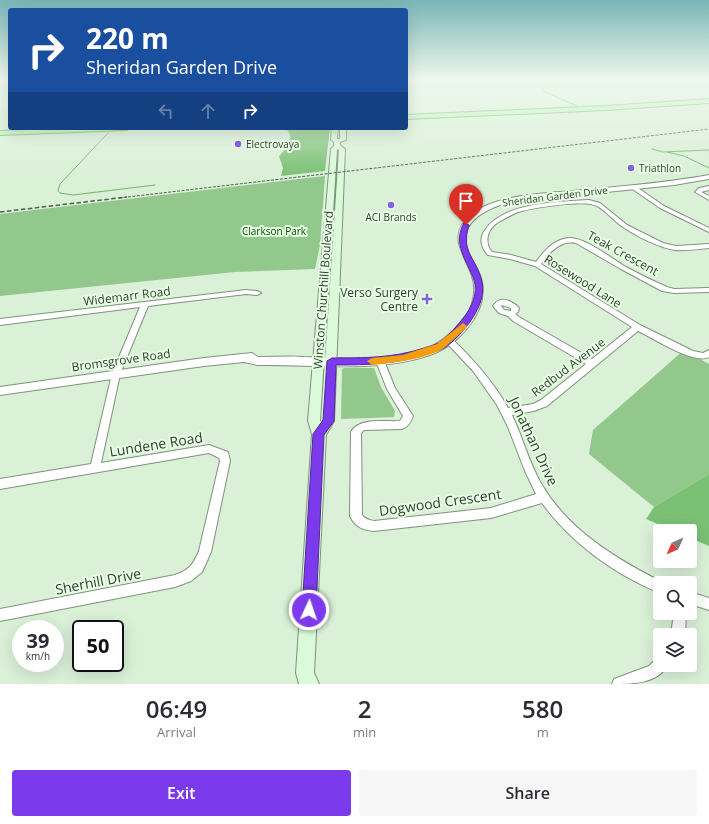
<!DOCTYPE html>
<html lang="en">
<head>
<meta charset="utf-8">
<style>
  :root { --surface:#fff; --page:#f7f7f7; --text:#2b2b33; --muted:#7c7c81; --accent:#7c3aed }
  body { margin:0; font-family:"Open Sans",sans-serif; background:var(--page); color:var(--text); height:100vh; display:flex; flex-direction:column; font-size:15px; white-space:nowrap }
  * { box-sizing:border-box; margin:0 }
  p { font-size:13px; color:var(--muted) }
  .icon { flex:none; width:22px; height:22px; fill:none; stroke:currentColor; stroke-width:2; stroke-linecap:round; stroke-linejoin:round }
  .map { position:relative; height:684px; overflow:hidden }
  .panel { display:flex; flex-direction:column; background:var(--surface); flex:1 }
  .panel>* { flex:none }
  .hud { position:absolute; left:8px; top:8px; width:400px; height:122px; border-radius:4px; box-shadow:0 4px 16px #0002; background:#1a4fa0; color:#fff; overflow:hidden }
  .needle { width:26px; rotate:225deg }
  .tools { position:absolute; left:653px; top:524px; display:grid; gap:8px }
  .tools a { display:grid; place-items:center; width:44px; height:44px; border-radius:4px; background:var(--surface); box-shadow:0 4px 16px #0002; font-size:20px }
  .speed { position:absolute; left:12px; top:620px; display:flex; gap:8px; font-size:20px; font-weight:700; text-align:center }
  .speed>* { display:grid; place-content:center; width:52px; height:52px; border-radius:50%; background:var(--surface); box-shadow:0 4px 16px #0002; line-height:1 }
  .speed small { font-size:10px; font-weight:400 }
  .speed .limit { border:2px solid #111; border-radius:6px; background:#fff; color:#111 }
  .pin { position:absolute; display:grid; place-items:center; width:34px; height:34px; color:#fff; margin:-41px -17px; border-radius:50% 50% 50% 0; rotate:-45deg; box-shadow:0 0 4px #0007 }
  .pin .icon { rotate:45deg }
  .me { position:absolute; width:44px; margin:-22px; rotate:3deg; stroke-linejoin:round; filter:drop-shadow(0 0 3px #0008) }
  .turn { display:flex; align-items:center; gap:14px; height:84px; padding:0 12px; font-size:18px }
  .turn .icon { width:52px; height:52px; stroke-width:2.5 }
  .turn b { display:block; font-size:28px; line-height:34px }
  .lanes { display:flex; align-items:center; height:38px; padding:0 12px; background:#0003; justify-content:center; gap:20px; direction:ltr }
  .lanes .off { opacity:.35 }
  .eta { display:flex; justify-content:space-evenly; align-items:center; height:68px; text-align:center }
  .eta b { font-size:24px; font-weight:600; line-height:28px }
  .button { display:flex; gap:8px; margin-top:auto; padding:8px 12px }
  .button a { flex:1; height:46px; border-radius:4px; background:var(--accent); color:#fff; font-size:16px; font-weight:600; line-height:46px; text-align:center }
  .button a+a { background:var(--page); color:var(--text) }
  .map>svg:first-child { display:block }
  .green { fill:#92c88c }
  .forest { fill:#7bc175 }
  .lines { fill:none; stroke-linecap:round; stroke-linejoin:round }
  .stream { stroke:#72b76b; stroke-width:1 }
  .minor-casing { stroke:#7e937c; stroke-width:2 }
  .tertiary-casing { stroke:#7e937c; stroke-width:2 }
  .secondary-casing { stroke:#7e937c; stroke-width:2 }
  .primary-casing { stroke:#6bb164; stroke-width:2 }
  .minor { fill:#fff; fill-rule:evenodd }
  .tertiary { fill:#fff; fill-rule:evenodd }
  .secondary { fill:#dbfad9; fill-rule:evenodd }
  .primary { fill:#b8f6b2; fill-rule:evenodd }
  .rail-far1 { stroke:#515c4f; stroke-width:1; stroke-dasharray:3 1.5; stroke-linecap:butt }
  .rail { stroke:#515c4f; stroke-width:1.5; stroke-dasharray:4.5 2.5; stroke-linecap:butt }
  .route { fill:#7c3aed; stroke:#51269a }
  .slow { fill:#f59e0b }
  .poi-dot { fill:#8362dd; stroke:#e7fee4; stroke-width:1.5 }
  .labels { text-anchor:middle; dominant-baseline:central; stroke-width:4; stroke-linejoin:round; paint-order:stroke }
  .far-poi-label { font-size:10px; fill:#343d33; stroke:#e7fee4; text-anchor:start }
  .far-street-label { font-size:10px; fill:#343d33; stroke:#e7fee4 }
  .far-park-label { font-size:10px; fill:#025000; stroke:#e7fee4 }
  .street-label { font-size:12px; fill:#343d33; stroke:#e7fee4 }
  .poi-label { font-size:12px; fill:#343d33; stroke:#e7fee4; text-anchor:end }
  .near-street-label { font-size:14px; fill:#343d33; stroke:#e7fee4 }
</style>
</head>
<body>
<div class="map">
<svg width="709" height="684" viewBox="0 0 709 684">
  <rect width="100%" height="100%" fill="#daf0d7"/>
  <path class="green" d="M325,176L320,245L315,269L235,272L0,296V214Z
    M684,350L709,364V474L654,507L589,454L593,430Z
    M344,368H374L381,387L395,411L394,417L341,419L342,369Z"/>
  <path class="forest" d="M284,128H330L325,171L281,176L283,168L279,156C287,149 297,135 284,128Z
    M709,474V546L690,538V531H674L646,519L654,507Z"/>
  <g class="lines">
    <path class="stream" d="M535,80L542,87L543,91L577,106
      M108,133L60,184L58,191L60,193L73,195L155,185
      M652,149L663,152L709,150
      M667,152L684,156L709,168"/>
    <g class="minor-casing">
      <path id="minor" d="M631,186H635L664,206L709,228V232L660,208L631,188Z
        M709,186V190L701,192L709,196V200L695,192L699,188Z
        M589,200L600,203L627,225L663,243L676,246L709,244V248C698,249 686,251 675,250C660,248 636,236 623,227C614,221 606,211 597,206C585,199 532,208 518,212C511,215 504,219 497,223C487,230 484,243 492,252L511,255L536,262C544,251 554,239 569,238C585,237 612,259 626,267C639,274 653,281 667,287L674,289L709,288V292L674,293L662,291L621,269L576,243C560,240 550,252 541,264L640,325L693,351L703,353L709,350V357C694,365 653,338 638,331L547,406L534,411L512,415C523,438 529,463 542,485C569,531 618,560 664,583H660V593C614,574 571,543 542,503L491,518L374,531C363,530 355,527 350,516L351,432C359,417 385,422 400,421L403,416L387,389L376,361L377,359H383L384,361L395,388L413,416C411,422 408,427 402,429L364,430L361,433L362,515C365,519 369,520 374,521L491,508L536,494L525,471L508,427L497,405L473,371L444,340L448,337L451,338C473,359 493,381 508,408L533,404L541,400L586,364L513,321L508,316L499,313L493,306C495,304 497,300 501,300C507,299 515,303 519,308L518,312L515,314L519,317L592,359L632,327L535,266L510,259L488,255C481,248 479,238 485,230C504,202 558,202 589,200ZM502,305L511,308V311L504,310L501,306Z
        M246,290L257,291L261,293L257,295L246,294L148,306L120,374L101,463L209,445L228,452L230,461L211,552L202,572L191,581L175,587L0,621V609L175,575C189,570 193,565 199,551L220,461L219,458L209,453L0,489V479L91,464L112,374L140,307L0,325V319Z
        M690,592L709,598V610L690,604Z
        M674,613H686L685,635H671Z
        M660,658V665H667C659,684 630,684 612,684L614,679L649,666L655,660Z"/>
    </g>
    <g class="tertiary-casing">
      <path id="tertiary" d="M709,175V179L674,185L510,202C488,208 458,221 467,249C471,261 480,270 482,282C488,313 457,346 430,355C378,373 313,364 258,365L244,362L204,366L0,395V387L204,358L252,353L258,357C273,357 288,356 303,357C342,358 387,363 424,350C440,344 453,332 464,319C473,307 477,291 472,276C464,253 446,235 472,214C498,192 561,193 595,189C633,185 671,182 709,175Z"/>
    </g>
    <g class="secondary-casing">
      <path id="secondary" d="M332,128H338L337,139H340V128H346V140L340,142V145L345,149L334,421L326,435L314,673L319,684H299L296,673L312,434L308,421L331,149L334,146V142L331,140ZM337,149L339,150L321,421H320Z"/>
    </g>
    <g class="primary-casing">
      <path id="primary" d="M709,99V103L606,110L406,119V115L606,106Z
        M78,128H130L127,130L0,135V131Z
        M331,128H337V134H333Z"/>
    </g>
    <use href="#minor" class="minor"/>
    <use href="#tertiary" class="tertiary"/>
    <use href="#secondary" class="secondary"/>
    <use href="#primary" class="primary"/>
    <path class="rail-far1" d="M119,198L709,129"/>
    <path class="rail" d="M0,212L127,197"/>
  </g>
  <linearGradient id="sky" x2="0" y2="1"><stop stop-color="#79b5b6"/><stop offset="0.45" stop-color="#eef8ed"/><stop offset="1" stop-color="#eef8ed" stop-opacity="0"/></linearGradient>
  <rect width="709" height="176" fill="url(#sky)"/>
  <path class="route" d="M464,223L469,225C460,253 477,258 482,282C485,297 478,310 470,322C463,331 454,342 444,348C439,351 432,352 427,354C397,364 368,365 336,365L334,421L324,435L316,610L314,615L309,617L304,615L302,610L313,434L323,420L327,361L332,358C364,358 394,358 424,348C429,346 435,345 439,343C449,336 457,326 464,317C472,307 478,293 474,280C467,260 452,244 464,223Z"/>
  <path class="slow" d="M463,323L467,326L466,328C459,334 452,341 445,347C430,359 391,363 372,365L367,361L372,358L403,355L430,346L437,344Z"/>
  <g class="poi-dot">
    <circle cx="238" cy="144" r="4"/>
    <circle cx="631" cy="168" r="4"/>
    <circle cx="391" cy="205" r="4"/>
    <path d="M425 293h4v4h4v4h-4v4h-4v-4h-4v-4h4z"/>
  </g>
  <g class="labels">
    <g class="far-poi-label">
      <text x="246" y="144">Electrovaya</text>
      <text x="639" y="168">Triathlon</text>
      <text x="391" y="217" text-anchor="middle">ACI Brands</text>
    </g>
    <g class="far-street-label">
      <text transform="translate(555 196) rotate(-7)">Sheridan Garden Drive</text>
    </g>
    <g class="far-park-label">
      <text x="274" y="231">Clarkson Park</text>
    </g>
    <g class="street-label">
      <text transform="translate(623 253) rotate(29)">Teak Crescent</text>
      <text transform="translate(583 281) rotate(32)">Rosewood Lane</text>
      <text transform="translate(323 290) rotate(-86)">Winston Churchill Boulevard</text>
      <text transform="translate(127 296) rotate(-7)">Widemarr Road</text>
      <text transform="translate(121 360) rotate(-8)">Bromsgrove Road</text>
      <text transform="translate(568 367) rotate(-37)">Redbud Avenue</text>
    </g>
    <g class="poi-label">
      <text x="418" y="292">Verso Surgery<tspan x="418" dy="14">Centre</tspan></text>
    </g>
    <g class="near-street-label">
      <text transform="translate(534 441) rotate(65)">Jonathan Drive</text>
      <text transform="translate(156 444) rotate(-9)">Lundene Road</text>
      <text transform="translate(440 502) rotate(-8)">Dogwood Crescent</text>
      <text transform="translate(98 581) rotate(-11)">Sherhill Drive</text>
    </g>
  </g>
</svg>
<div class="tools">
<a><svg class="needle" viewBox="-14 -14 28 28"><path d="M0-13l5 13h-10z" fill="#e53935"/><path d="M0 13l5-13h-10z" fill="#7c7c81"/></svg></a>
<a><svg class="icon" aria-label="search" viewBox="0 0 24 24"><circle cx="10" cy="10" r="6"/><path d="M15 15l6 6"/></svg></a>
<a><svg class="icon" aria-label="layers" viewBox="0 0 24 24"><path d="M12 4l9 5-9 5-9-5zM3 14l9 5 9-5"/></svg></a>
</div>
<div class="speed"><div>39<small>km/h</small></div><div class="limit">50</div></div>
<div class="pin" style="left:466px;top:225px;background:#d93025"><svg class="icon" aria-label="arrive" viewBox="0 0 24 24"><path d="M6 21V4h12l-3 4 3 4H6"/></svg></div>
<svg class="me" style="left:309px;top:610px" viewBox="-20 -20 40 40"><circle r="17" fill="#7c3aed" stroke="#fff" stroke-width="3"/><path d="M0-11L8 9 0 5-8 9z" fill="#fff"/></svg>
<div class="hud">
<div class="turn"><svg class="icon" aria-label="right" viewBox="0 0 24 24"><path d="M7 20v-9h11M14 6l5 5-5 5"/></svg><div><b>220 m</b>Sheridan Garden Drive</div></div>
<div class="lanes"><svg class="icon off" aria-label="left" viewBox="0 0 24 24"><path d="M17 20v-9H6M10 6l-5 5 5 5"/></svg><svg class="icon off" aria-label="ahead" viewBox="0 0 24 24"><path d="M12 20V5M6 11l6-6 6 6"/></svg><svg class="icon" aria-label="right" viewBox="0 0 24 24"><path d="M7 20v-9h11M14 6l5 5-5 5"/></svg></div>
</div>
</div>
<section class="panel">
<div class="eta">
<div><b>06:49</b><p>Arrival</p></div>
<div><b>2</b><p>min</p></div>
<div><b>580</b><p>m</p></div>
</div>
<div class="button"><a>Exit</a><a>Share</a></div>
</section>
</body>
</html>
